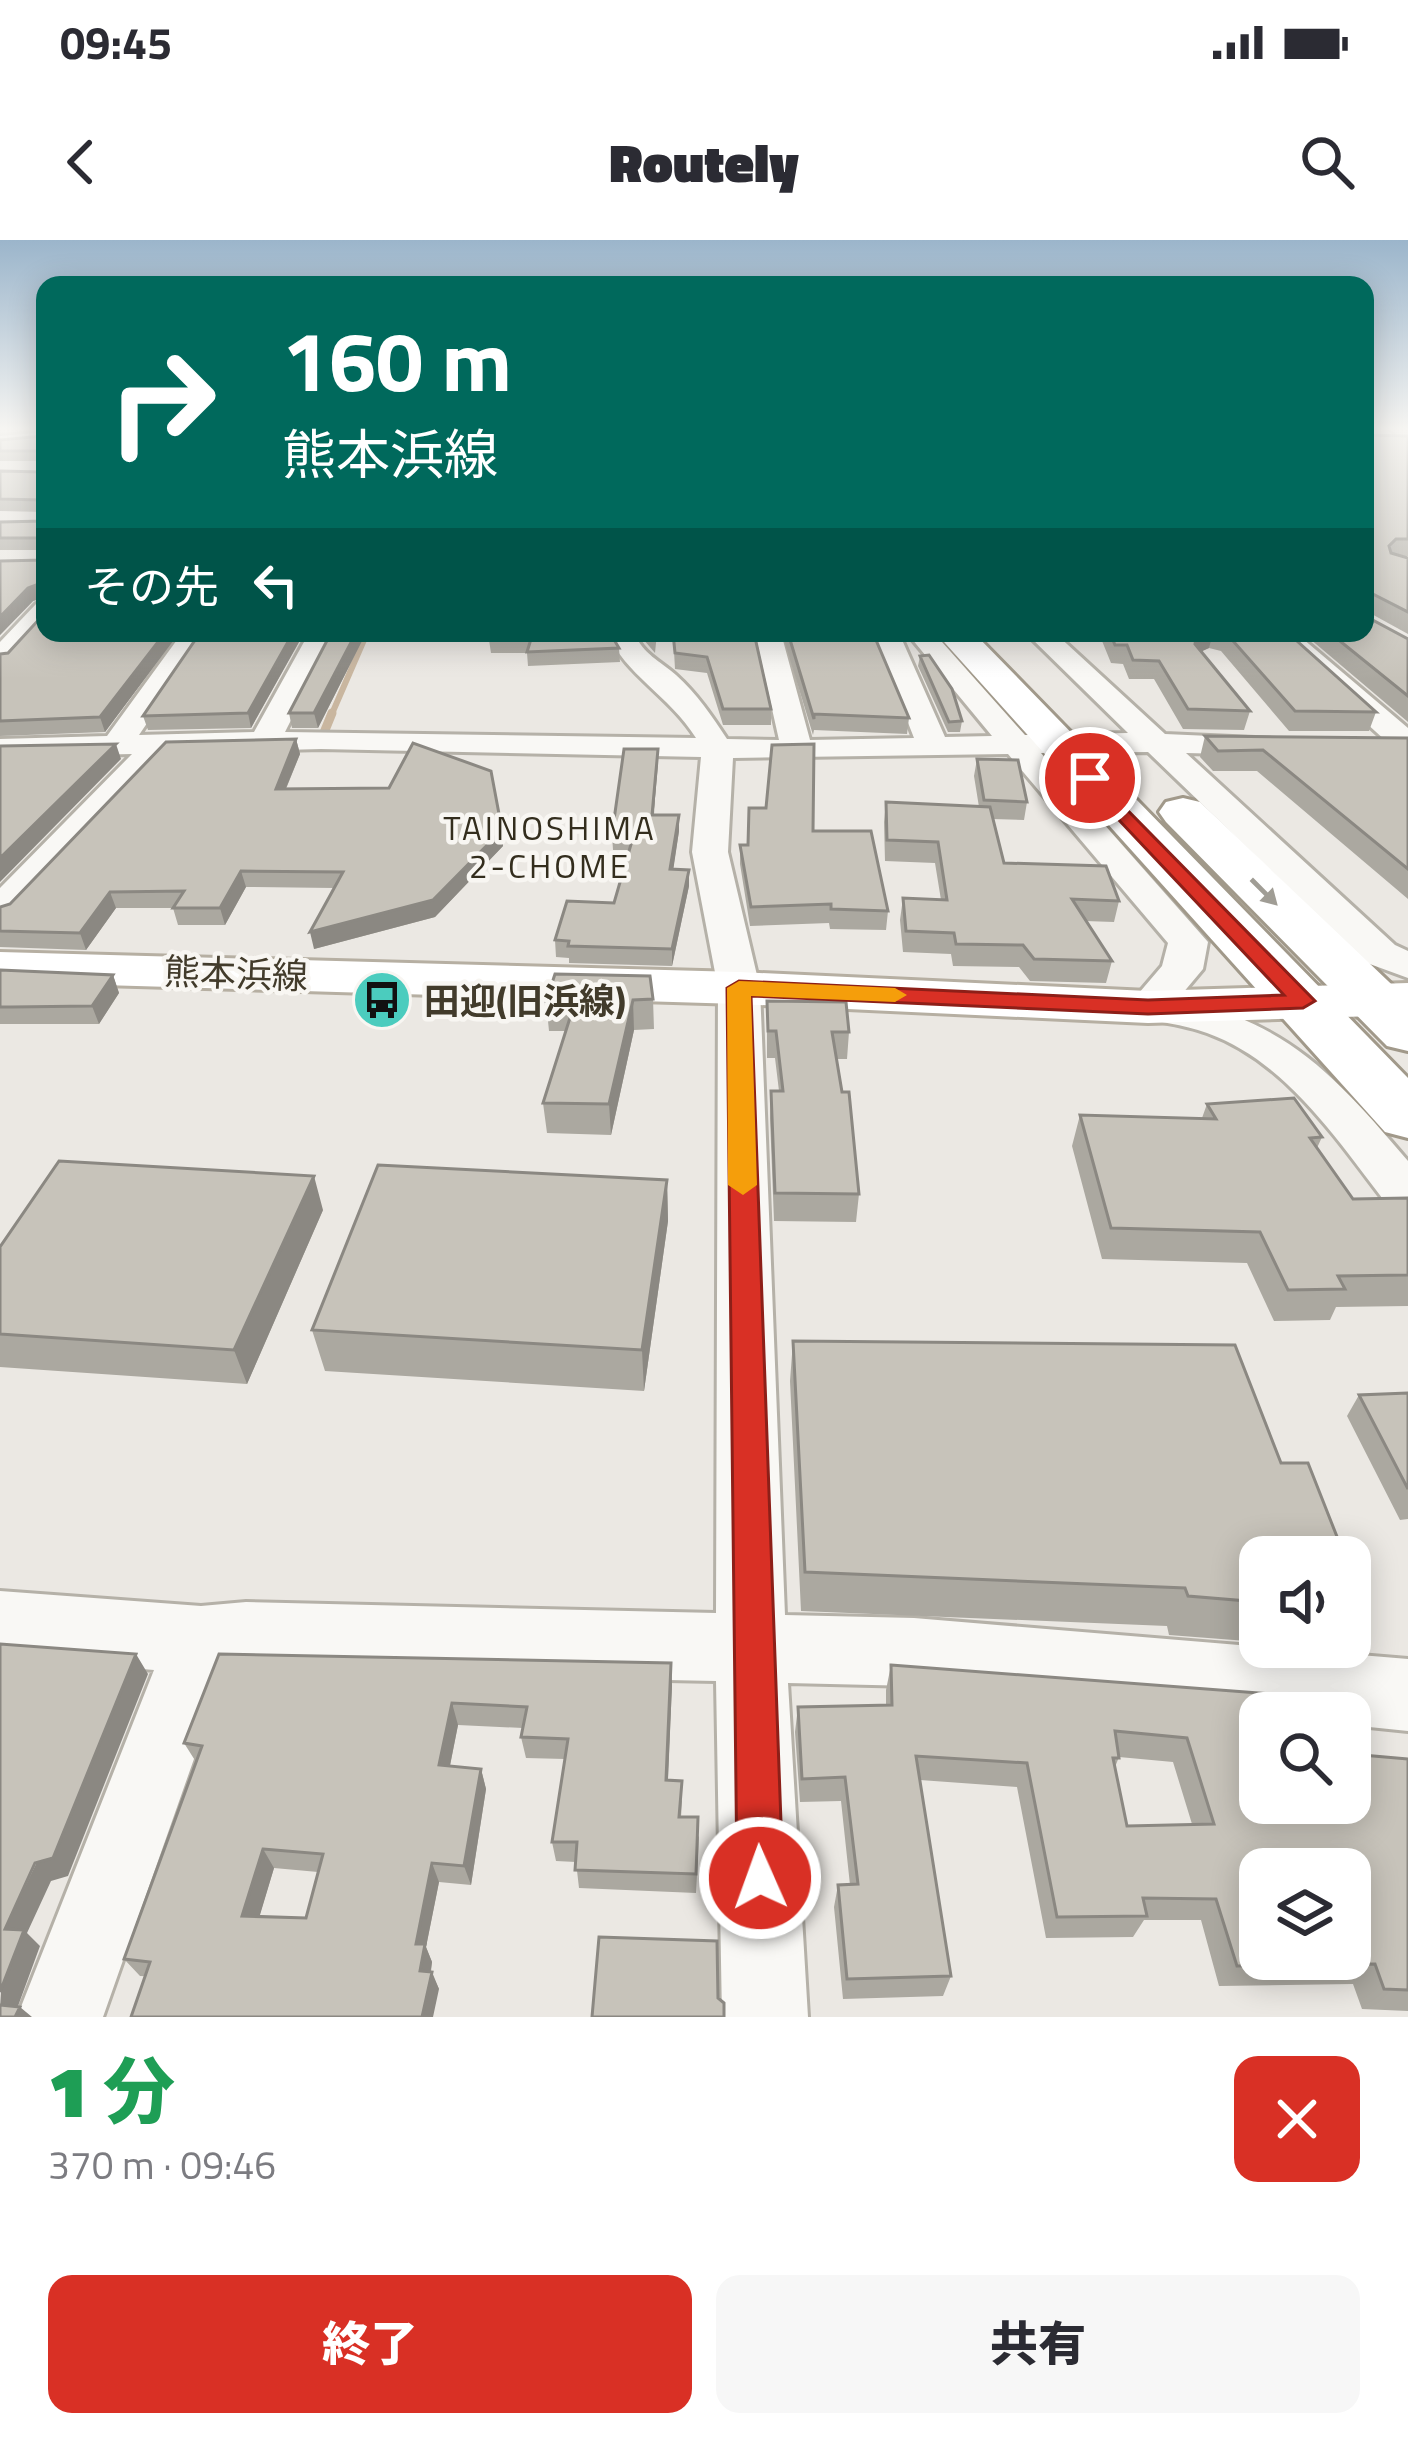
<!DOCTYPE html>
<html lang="ja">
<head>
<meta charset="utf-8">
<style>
  :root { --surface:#fff; --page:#f7f7f7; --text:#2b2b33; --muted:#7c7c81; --accent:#d93025 }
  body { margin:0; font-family:"Titillium Web","Noto Sans JP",sans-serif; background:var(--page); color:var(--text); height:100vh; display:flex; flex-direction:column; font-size:45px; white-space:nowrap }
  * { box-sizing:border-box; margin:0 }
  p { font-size:39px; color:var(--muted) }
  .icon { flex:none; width:66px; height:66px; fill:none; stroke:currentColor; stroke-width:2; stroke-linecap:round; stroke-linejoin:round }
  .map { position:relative; height:1777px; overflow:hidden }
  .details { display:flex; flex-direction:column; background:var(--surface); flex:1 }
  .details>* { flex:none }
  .guide { position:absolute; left:36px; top:36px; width:1338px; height:366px; border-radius:24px; box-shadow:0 6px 30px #0003; background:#00695c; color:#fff; overflow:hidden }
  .controls { position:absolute; left:1239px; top:1296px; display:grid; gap:24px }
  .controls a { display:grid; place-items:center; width:132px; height:132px; border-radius:24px; background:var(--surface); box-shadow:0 6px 30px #0003; font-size:60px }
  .pin { position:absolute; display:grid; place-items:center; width:102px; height:102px; color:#fff; margin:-51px; border:6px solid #fff; border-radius:50%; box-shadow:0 3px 12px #0007 }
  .me { position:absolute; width:132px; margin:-66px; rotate:358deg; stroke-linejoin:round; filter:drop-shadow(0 0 9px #0008) }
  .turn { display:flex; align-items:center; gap:42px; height:252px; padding:0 48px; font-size:54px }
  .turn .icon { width:156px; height:156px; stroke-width:2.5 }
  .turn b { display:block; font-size:84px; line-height:102px }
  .then { display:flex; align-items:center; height:114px; padding:0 48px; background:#0003; gap:24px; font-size:45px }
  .round { display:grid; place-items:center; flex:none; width:126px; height:126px; border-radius:24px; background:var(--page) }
  .head { display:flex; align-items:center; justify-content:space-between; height:204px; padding:0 48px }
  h1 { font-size:72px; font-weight:800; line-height:90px; color:#1e9e55 }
  .action { display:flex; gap:24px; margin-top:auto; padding:24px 48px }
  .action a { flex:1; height:138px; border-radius:24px; background:var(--accent); color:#fff; font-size:48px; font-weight:800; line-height:138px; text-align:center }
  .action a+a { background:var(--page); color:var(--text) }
  .status { display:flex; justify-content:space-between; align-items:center; height:84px; padding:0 60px; background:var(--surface); direction:ltr }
  .status svg { height:33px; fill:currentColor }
  header { display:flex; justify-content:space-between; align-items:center; height:156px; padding:0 48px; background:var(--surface); font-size:54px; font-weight:800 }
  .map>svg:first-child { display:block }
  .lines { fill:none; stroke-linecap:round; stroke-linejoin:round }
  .stream-far1 { stroke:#c9b69f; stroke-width:6 }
  .stream { stroke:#c9b69f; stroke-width:9 }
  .minor-casing { stroke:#b5b1a8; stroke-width:6 }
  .major-casing { stroke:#b6afa2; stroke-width:6 }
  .highway-casing { stroke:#a1998a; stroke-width:6 }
  .minor { fill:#f9f8f5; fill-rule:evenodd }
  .major { fill:#fff; fill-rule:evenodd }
  .highway { fill:#fff; fill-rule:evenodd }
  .wall { fill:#aba8a0; fill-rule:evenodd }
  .shaded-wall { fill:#8b8882 }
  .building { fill:#c7c3ba; stroke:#8b8882; stroke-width:3; fill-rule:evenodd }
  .oneway { fill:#a09d95 }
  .route { fill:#d93025; stroke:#8d1f18; stroke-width:3 }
  .slow { fill:#f59e0b }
  .labels { text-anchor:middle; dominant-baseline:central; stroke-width:9; stroke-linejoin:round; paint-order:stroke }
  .far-neighbourhood-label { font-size:33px; letter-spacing:3px; fill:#332d1d; stroke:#f8f6f2 }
  .street-label { font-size:36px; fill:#423b2b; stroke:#f8f6f2 }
  .poi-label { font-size:36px; font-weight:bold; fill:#423b2b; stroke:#f8f6f2; text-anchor:start }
</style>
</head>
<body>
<div class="status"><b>09:45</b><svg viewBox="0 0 49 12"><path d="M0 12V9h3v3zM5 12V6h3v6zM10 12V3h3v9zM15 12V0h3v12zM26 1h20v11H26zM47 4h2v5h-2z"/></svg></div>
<header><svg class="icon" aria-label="back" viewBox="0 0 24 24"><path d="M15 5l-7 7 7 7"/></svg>Routely<svg class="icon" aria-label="search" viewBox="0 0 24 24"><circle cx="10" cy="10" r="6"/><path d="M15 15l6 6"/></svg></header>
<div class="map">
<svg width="1408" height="1777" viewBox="0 0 1408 1777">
  <rect width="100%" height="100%" fill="#ebe8e3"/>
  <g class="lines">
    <path class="stream-far1" d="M331,476L367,393"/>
    <path class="stream" d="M321,500L332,473"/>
    <g class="minor-casing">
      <path id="minor" d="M1365,190H1387L1398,200L1389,205L1365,196Z
        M45,192V202L0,206V196Z
        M45,361V384L10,424L0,426V402L36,364Z
        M182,393H208L139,495L254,492L309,393H335L285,492L696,498C669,455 624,434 608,393H634C644,415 659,420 676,435C697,454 712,476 727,499L779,500L755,393H781L810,500L914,498L873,393H899L945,497L992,496L907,393H934L1025,495L1128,493L1026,393H1055L1165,494L1276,499L1281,506L1265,515L1186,513L1395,705L1408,711V738L1367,723L1148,512L1041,513L1208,702L1203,729L1177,760C1287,780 1339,840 1408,921V973L1390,968C1339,903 1288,822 1207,793C1183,784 1157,782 1133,776L1127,767L1162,726L1168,703L1008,514L733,518L728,612L760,748L785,1375L914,1378L1408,1419V1491L1350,1485V1473L1260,1475L914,1446L788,1443L808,1777H722L716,1441L225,1431L103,1777H17L154,1430L0,1417V1351L201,1366L246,1362L716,1373L718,748L692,612L701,517L321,509L168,513L14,678L0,682V648L132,514L0,517V499L107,496Z
        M1267,393H1296L1408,488V513L1397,511Z"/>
    </g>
    <g class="major-casing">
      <path id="major" d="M0,712L739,732L1148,751L1408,743V775L1148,783L739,764L0,742Z"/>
    </g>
    <g class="highway-casing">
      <path id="highway" d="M936,393H974L1408,838V898L1385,892Z
        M1183,558L1200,562L1408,760V811L1387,806L1166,582L1159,572L1166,562Z"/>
    </g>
    <use href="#minor" class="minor"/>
    <use href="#major" class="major"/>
    <use href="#highway" class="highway"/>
  </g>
  <path class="wall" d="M1365,190H1408H1366V195L1408,196V316H1401L1408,318V394L1368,372L1369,378L1408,399V482L1303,393H1365Z
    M45,193V272L0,271V231L42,232L45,221H0V200L42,196Z
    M44,281L179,393L105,492L0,496V414L8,413L44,374L45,358L33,361L0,395V321L44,320L45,310H0V282Z
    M304,393L251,488L148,490L143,476Z
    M331,393H366L318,488H292L289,473Z
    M491,393L619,408L620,422L528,426L527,413H491L489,400Z
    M638,393H657L655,413Z
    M673,393H754L771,469V485H723L707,433L675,429Z
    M782,393H874L876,400L909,478L907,494L814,490L813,495Z
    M1088,393H1288L1376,472L1369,491H1289L1221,411L1209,408L1201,411L1250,471L1244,490L1183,489L1154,439H1129L1123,424L1111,423L1100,396H1089Z
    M920,416L962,481L960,492H948L918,426Z
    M1205,496L1408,498V659L1257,531H1213L1200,517Z
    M296,499L300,514L286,549L502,590L503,606L435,677L314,709L334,648L246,647L225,685H178L173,668H116L86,710L0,707V667L10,664Z
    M658,509L654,575H679V591L673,629L689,630V646L672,726L569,723V718L556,717L555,700L614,663L629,610H613L612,594Z
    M977,519L1027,562L1024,580L993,579L1004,623L1119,661L1114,682L1085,681L1112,721L1106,743L1030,741L1019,727L953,726L951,714L903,712L900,680L903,658L941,660L935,623L885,621L884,582L886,562L979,567L974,536Z
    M766,568L813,591L888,671L886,690L830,689L829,683L750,686L740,624V605H748Z
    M0,730L113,735L119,753L99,784H0Z
    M653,759L654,789L634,790L611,895L547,893L543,863L566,791H549L546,761Z
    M767,761L849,792L847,819H837L859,954L856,982L774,981L770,878L771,851H779L775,818H767Z
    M1207,864L1322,897L1317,908L1353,959L1408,958V1066L1336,1067L1330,1080L1274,1081L1247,1023L1102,1019L1072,906L1080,875L1202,878Z
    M667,940L668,981L644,1151L325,1131L312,1090Z
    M323,970L247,1144L0,1127V1007Z
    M793,1101L1260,1317V1402L1169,1395L1167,1386L801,1371L790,1141Z
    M1408,1153V1279L1400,1280L1347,1176L1359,1155Z
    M219,1414L672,1445L668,1540L682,1561L681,1577L699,1597L696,1653L579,1648L576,1622L556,1621L552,1602L565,1519L526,1518L521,1497L523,1488L458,1485L450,1526L481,1529L486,1549L471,1645L439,1642L426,1707L432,1722L431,1732L439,1749L140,1736L124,1719L196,1522L184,1503ZM274,1628L318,1632L306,1678L259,1677Z
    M891,1425L1273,1454L1260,1563L1408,1519V1771L1362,1769L1353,1744L1219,1746L1201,1680H1144L1133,1697L1046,1698L1017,1547L920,1540L951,1736L943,1756L843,1759L834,1667L838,1645H850L841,1561L800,1562L795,1492L798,1467L886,1465V1450ZM1119,1517L1173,1522L1192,1584L1127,1586L1115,1527Z"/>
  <path class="shaded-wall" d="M39,344L44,357L33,361L0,395V377L28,348Z
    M165,393H179L105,492L100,477Z
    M293,393H304L251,488L248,473Z
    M356,393H366L318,488L314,473Z
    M1206,393H1213L1209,408L1192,416L1196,398Z
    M296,499L300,514L279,565L276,549Z
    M116,504L121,519L0,642V618Z
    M658,509V524L652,591V575Z
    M679,575V591L671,645L670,629Z
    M502,590L503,606L435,677L314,709L310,692Z
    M689,630V646L672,726V709Z
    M241,631L246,647L225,685L220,668Z
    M110,652L116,668L86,710L80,693Z
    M113,735L119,753L99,784L92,766Z
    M633,760L634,790L611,895L609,864Z
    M314,936L323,970L247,1144L234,1110Z
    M667,940L668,981L644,1151L642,1110Z
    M136,1414L148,1434L68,1636L51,1641L27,1693L40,1706L14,1777L0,1768L5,1689Z
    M671,1423L672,1445L667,1560L666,1540Z
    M452,1463L458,1485L446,1545L439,1525Z
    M481,1529L486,1549L471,1645L464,1626Z
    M263,1609L274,1628L254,1695L242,1676Z
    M432,1623L439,1642L426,1707L432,1722L428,1748L420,1731L416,1704Z
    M432,1732L439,1749L433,1777H422Z
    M20,1767L32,1777H15Z"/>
  <path class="building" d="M1365,190L1366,195L1408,196V299H1396L1389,306L1391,313L1408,318V372L1367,351L1369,378L1408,399V456L1330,393H1365Z
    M45,193V214L42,211H0V200L42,196Z
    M45,220V264L41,260L0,259V231L42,232Z
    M45,275V302L41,298H0V282L44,281Z
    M45,310V348L39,344L28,348L0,377V321L44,320Z
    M45,353V393H165L100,477L0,481V414L8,413L44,374Z
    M200,393H293L248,473L143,476Z
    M331,393H356L314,473H289Z
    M491,393H610L619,408L527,412L531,399L489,400Z
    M673,393H754L771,469H723L707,417L675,413Z
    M788,393H874L876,400L909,478L814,474V479Z
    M1110,393H1206L1196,398L1195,404L1250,471L1188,469L1159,421L1133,420L1127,405H1115Z
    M1226,393H1288L1376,472L1295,471Z
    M929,415L952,449L962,481L949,482L920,416Z
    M1205,496L1408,498V629L1263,510L1218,511Z
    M296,499L276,549L389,548L413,503L491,531L502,590L433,660L310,692L343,632L241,631L220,668H173L184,651L110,652L80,693L0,691V667L10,664L166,502Z
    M116,504L0,618V506Z
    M814,504L813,591H871L888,671L831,669V664L751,667L740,605H748L749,568H766L772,505Z
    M624,509H658L652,575H679L670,629L689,630L672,709L568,706L569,701L555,700L567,661L614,663L634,594H612Z
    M977,519L1018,520L1027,562L984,560Z
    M886,562L990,567L1004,623L1106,626L1119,661L1072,659L1112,721L1034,719L1023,705L956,704L954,693L906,691L903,658L947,660L938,602L887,600Z
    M0,730L113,735L92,766L11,767H0Z
    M555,734L650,736L653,759L633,760L609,864L543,863L575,762L546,761Z
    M767,761L846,762L849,792H832L842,852H849L859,954L775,953L771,851H783L776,791H768Z
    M1294,858L1322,897L1310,898L1353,959L1408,958V1035L1338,1036L1345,1049L1288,1050L1260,992L1111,988L1080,875L1216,879L1207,864Z
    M59,921L314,936L234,1110L0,1094V1007Z
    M378,925L667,940L642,1110L312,1090Z
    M793,1101L1235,1105L1281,1223H1308L1345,1317H1260V1362L1188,1356L1185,1348L805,1332Z
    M1408,1153V1249L1359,1155Z
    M0,1404L136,1414L53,1618L35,1623L5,1689L24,1690L0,1752Z
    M219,1414L671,1423L666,1540L682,1541L679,1577H698L696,1634L575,1630L577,1602H552L568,1499L521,1497L527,1467L452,1463L439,1525L481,1529L464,1626L432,1623L416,1704H425L420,1731L432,1732L422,1777H131L150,1722L124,1719L202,1506L184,1503ZM263,1609L323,1614L306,1678L242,1676Z
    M891,1425L1273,1454L1277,1473H1260V1563H1350V1514L1408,1519V1750L1384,1749L1375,1724L1237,1726L1216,1659L1143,1658L1147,1676L1057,1677L1027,1523L916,1516L951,1736L847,1739L838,1645L858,1644L845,1537L802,1539L798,1467L892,1465ZM1115,1491L1187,1498L1214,1584L1127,1586L1113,1518H1119ZM1260,1629H1350V1719H1260Z
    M599,1697L717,1701L718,1758L724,1763V1777H592Z
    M0,1765L20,1767L15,1777H0Z"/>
  <defs><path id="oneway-solid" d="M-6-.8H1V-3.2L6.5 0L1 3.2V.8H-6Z" transform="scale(3)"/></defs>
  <use class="oneway" href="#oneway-solid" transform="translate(1264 652) rotate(45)"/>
  <linearGradient id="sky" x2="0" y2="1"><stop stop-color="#9bb5cb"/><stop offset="0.43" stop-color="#f6f5f2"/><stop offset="1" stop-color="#f6f5f2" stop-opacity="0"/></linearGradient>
  <rect width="1408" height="439" fill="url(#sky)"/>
  <path class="route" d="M1090,532L1315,761L1303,768L1148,774L751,756L783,1638L776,1654L760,1661L744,1654L737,1638L727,748L739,741L1148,760L1284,755L1083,542L1081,538Z"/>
  <path class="slow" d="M739,741L895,748L907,755L895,762L751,756L757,945L743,955L728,945L727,748Z"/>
  <defs>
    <g id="bus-disc" transform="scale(3)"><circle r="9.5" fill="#4bccbe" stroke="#f8f6f2"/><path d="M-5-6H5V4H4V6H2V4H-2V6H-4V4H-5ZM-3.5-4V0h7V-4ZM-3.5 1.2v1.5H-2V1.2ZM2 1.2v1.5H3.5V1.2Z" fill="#111"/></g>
  </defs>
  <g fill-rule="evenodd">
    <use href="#bus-disc" x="382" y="760"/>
  </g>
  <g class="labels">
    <g class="far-neighbourhood-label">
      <text x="550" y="588">TAINOSHIMA<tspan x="550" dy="38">2-CHOME</tspan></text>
    </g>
    <g class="street-label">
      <text transform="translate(236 733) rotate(2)">熊本浜線</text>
    </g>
    <g class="poi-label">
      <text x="424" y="760">田迎(旧浜線)</text>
    </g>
  </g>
</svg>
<div class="controls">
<a><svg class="icon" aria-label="sound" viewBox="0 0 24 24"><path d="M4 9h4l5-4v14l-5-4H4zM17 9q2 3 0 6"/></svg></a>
<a><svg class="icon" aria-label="search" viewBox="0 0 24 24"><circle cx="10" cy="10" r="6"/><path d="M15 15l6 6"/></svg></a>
<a><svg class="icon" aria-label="layers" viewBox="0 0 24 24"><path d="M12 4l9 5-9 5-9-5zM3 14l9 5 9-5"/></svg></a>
</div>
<div class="pin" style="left:1090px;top:538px;background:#d93025"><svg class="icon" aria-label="arrive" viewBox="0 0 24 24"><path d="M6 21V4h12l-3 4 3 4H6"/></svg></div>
<svg class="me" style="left:760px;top:1638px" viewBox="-20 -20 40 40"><circle r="17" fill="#d93025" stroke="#fff" stroke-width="3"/><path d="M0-11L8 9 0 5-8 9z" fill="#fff"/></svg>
<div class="guide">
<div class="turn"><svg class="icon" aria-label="right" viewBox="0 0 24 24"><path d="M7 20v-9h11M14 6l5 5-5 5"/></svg><div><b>160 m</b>熊本浜線</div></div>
<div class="then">その先<svg class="icon" aria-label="left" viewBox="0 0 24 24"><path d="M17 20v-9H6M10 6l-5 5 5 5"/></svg></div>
</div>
</div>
<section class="details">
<div class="head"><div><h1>1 分</h1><p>370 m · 09:46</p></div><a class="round" style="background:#d93025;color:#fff"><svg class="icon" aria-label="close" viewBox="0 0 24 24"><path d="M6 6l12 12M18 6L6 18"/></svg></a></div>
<div class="action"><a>終了</a><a>共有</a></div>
</section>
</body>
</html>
